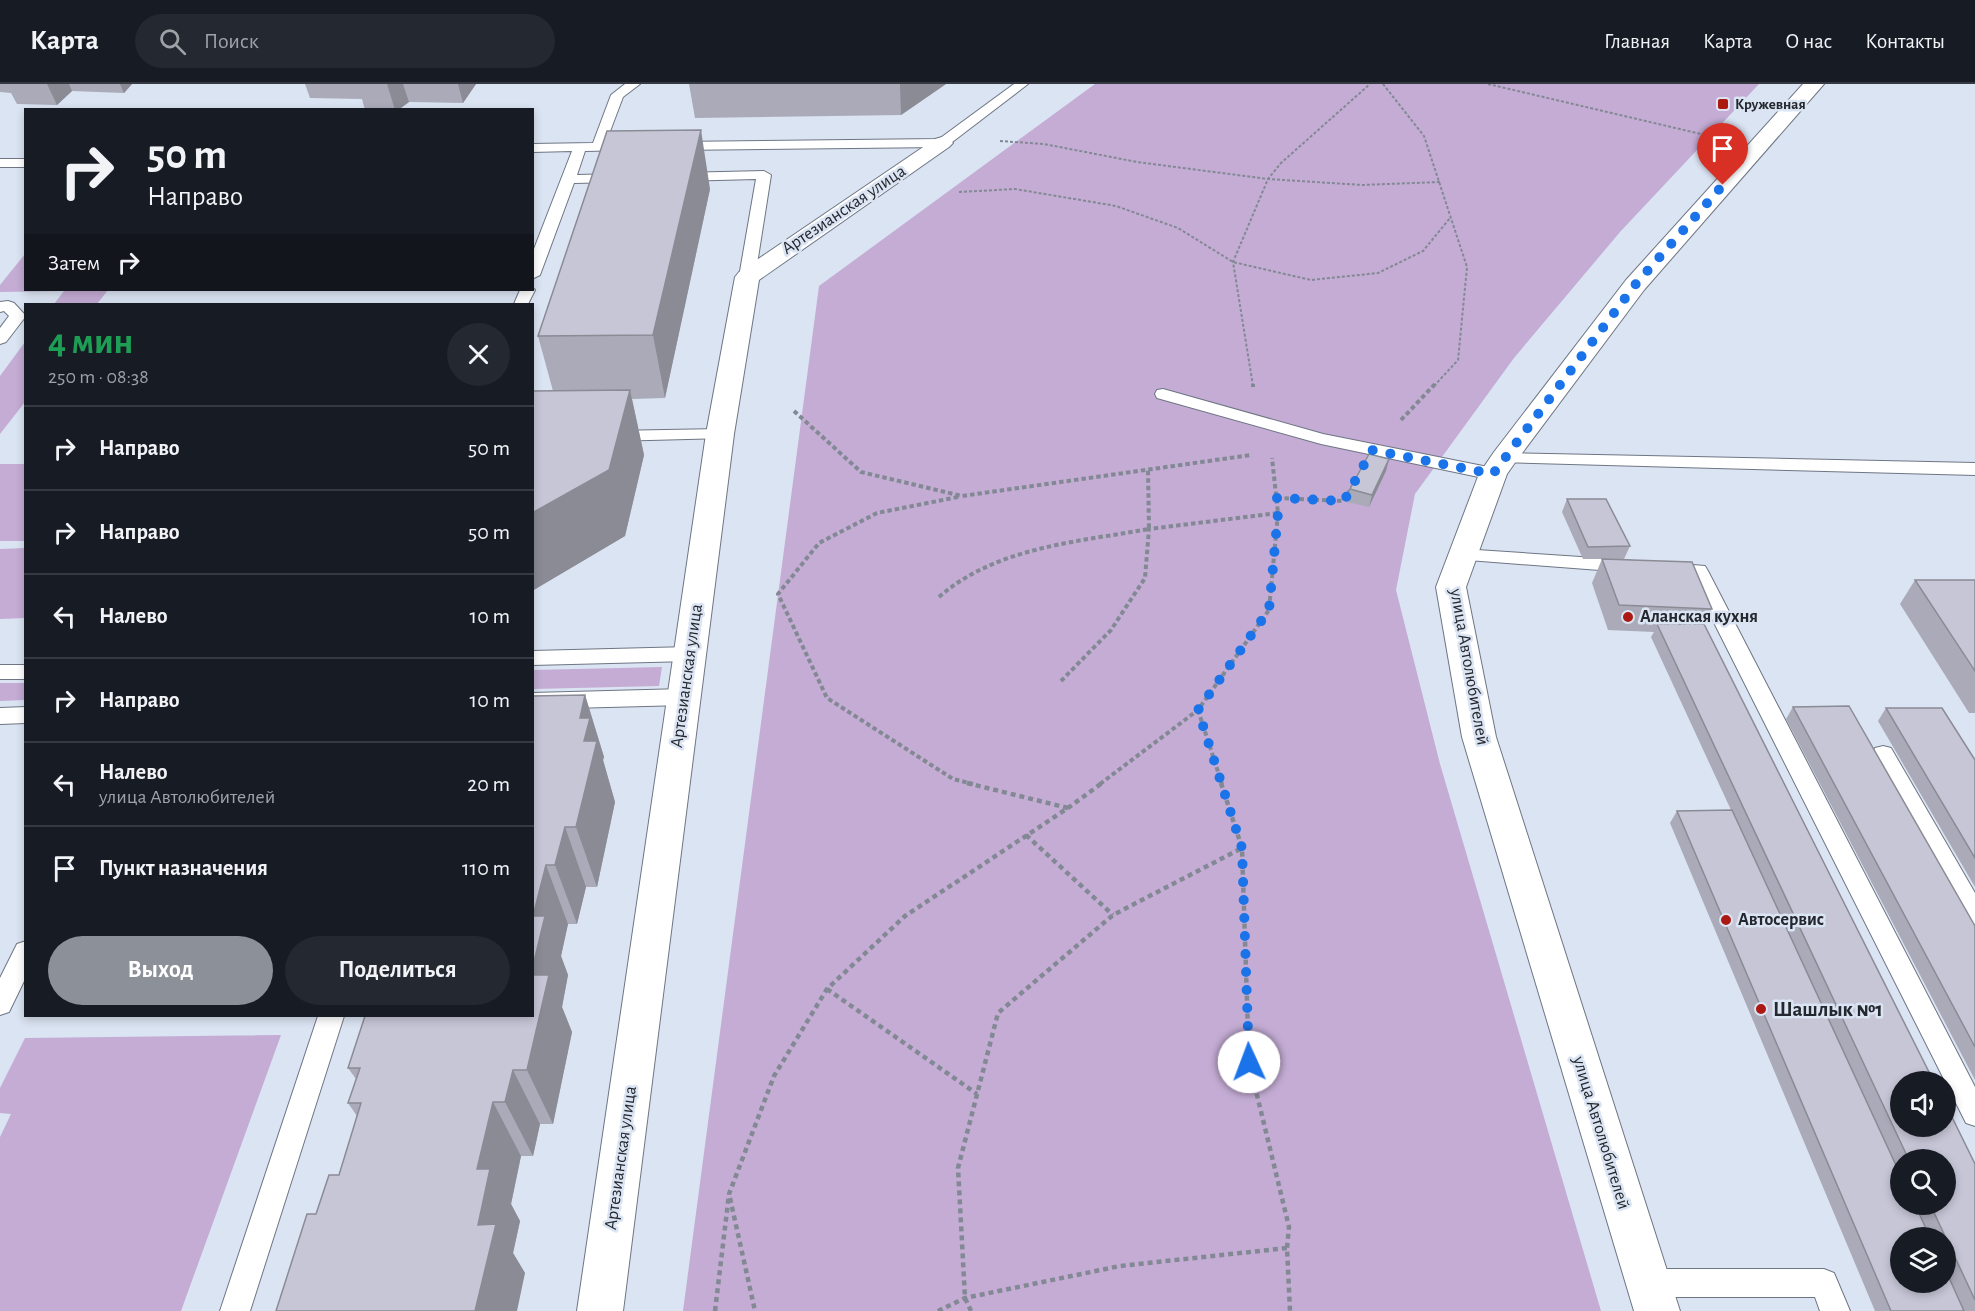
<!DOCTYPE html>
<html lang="ru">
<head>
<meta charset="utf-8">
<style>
  :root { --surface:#171b24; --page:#242831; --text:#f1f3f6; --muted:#9ea1a6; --line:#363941; --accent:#8c9099 }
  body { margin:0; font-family:"Alegreya Sans",sans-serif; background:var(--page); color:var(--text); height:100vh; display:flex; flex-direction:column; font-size:22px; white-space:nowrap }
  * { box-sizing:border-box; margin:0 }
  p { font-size:20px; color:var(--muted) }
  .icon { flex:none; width:33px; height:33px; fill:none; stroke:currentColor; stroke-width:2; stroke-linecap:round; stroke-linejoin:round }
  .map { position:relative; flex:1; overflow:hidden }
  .panel { position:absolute; left:24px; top:219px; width:510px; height:714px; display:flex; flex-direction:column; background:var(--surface); border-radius:0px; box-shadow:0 3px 9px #0003 }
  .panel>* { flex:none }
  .banner { position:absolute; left:24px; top:24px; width:510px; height:183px; border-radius:0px; box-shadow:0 3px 9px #0003; background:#171b24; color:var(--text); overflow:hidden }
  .controls { position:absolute; left:1890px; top:987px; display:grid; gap:12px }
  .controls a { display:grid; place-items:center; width:66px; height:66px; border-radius:50%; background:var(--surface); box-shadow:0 3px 9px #0003; font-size:30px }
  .pin { position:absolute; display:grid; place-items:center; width:51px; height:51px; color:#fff; margin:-62px -26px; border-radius:50% 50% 50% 0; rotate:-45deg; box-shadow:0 0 6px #0007 }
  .pin .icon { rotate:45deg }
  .me { position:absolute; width:66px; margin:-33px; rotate:358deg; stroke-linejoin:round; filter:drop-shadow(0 0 4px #0008) }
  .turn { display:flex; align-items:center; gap:21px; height:126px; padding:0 24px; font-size:27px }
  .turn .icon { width:78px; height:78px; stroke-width:2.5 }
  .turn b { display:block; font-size:42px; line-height:51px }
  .then { display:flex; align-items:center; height:57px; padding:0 24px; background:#0003; gap:12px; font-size:22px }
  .round { display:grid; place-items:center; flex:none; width:63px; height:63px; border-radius:32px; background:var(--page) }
  .overview { display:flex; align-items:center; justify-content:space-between; height:102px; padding:0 24px }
  h1 { font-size:36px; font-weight:600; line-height:45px; color:#1e9e55 }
  .button { display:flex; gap:12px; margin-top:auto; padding:12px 24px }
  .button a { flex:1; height:69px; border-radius:36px; background:var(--accent); color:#fff; font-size:24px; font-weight:600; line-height:69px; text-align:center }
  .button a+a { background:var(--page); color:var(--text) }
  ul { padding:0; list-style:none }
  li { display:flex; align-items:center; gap:18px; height:84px; padding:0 24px; border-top:2px solid var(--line) }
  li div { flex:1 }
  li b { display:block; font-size:22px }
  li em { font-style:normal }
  header { display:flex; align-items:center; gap:36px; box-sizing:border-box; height:84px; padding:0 30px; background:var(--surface); border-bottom:2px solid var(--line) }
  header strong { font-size:28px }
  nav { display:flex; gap:33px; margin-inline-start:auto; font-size:21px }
  .search { width:420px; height:54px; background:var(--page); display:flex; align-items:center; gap:15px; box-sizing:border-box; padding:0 21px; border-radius:33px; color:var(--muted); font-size:22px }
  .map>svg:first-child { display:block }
  .green { fill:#c4acd4 }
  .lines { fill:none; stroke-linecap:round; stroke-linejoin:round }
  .lane-casing { stroke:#6e7683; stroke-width:2 }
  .street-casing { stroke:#6e7683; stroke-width:2 }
  .path-far2 { stroke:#838994; stroke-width:2; stroke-dasharray:3 2; stroke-linecap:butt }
  .path-far1 { stroke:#838994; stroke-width:4; stroke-dasharray:4.5 3; stroke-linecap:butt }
  .path { stroke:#838994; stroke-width:4.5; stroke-dasharray:5 4; stroke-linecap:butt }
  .lane { fill:#fff; fill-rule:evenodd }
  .street { fill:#fff; fill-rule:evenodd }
  .wall { fill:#aaaab9; fill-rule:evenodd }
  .shaded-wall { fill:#8b8b96 }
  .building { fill:#c6c6d7; stroke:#8b8b96; stroke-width:1.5 }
  .route { stroke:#1a73e8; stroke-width:10; stroke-dasharray:0 18 }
  .poi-dot { fill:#ab1912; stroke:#dbe4f3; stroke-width:2 }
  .labels { text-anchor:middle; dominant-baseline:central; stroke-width:5; stroke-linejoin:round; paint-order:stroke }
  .far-poi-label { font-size:15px; font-weight:bold; fill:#24272d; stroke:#dbe4f3; text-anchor:start }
  .street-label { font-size:18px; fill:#24272d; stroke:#dbe4f3 }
  .poi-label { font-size:18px; font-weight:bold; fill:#24272d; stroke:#dbe4f3; text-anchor:start }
  .near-poi-label { font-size:21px; font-weight:bold; fill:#24272d; stroke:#dbe4f3; text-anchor:start }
</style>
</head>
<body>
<header>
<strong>Карта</strong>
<div class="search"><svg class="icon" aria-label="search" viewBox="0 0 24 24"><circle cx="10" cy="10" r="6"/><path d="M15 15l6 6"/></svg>Поиск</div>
<nav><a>Главная</a><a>Карта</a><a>О нас</a><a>Контакты</a></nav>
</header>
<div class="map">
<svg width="1975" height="1227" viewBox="0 0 1975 1227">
  <rect width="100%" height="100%" fill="#dbe4f3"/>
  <path class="green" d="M1095,0H1759L1620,148L1514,274L1415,410L1396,506L1440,680L1601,1227H683L819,202Z
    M25,170L26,206H108L97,220H54L64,207L0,208V201Z
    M25,258V318L0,350V292Z
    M0,380H25V457H0Z
    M25,464V534L0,535V465Z
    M662,583L659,602L533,605V586Z
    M0,599H25V616L0,617Z
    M281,951L181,1227H0V1053L11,1030L0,1029V1004L25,954Z"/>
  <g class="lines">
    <g class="lane-casing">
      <path id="lane" d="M625,0H640L623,13L606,58H630L637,62L630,66L585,67L577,91L618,90L625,94L618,98L574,99L540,191L532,195V170L572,67L532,68V60L593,59L611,11Z
        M1014,0H1028L947,62L942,63L676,66L669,62L676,58L939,55Z
        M0,75H26V83H0Z
        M764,87L771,91L755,193L747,198L739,193L756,95L679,97L672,93L679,89Z
        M532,203L535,206L528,220H514L520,206H532Z
        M8,217L14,219L26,232L6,258L0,260V244L9,232L4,227L0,228V218Z
        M1163,305L1323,350L1493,384L1499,386L1502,390L1499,394L1493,396L1321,360L1157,314L1155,310L1157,306Z
        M720,345L726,346L729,350L726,354L611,357L605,356L602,352L605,348L611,347Z
        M1504,369L1975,379V391L1498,378L1495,374L1498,370Z
        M1462,465L1626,476L1633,477L1636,482L1633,487L1626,488L1455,475L1452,471L1455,467Z
        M1669,479L1705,482L1708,487L1975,1003V1042L1966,1039L1691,493L1662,490L1659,485L1662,480Z
        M690,563L697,565L700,570L697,575L690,577L532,581V567Z
        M0,581H26V595H0Z
        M684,605L691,608L694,613L691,618L684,621L532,625V609Z
        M26,623V639L0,640V624Z
        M1883,662L1891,664L1975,809V841L1967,838L1872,670L1875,664Z
        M26,857V893L9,928L0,931V894L17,860Z
        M318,932H344L250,1227H220Z
        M1647,1185H1824L1834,1189L1850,1227H1820L1815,1213H1647L1637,1209L1633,1199L1637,1189Z"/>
    </g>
    <g class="street-casing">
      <path id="street" d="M1803,0H1824L1644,206L1514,380L1507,390L1466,503L1496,653L1680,1227H1634L1462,653L1436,503L1479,390L1494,368L1626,196Z
        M942,53L949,55L953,59L949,63L759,196L734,350L623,1227H577L706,350L735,193L739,188L935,55Z"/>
    </g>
    <path class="path-far2" d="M1383,0L1424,52L1467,183L1458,276L1434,302
      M1488,0L1718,54
      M1000,57L1044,60L1137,78L1268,95L1362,101L1440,98
      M959,108L1015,105L1116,122L1178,144L1233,178L1311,196L1378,189L1423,167L1450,134
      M1253,302L1233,178L1268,95L1281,79L1370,0"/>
    <path class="path-far1" d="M1253,300V303
      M794,327L861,388L962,412L1251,371
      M1401,336L1435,300
      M958,413L877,429L819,459L778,510L827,614L953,695L973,700
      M1277,414L1344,417L1352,403
      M939,513C996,463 1077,458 1149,445L1148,386
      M1061,597L1111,546L1145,494L1149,445L1278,429
      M1198,626L1222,700
      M1100,700L1198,626L1269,526L1278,429L1272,374"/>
    <path class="path" d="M967,699L1068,724
      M1221,699L1242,764L1249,978L1289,1143L1287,1164L1290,1227
      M1026,751L1113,831
      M827,905L977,1010
      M730,1114L755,1227
      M715,1227L729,1110L774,992L827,905L905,832L1068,724L1102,699
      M938,1227L965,1214L1120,1182L1287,1164
      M971,1227L965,1214L958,1084L998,929L1113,831L1242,764"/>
    <use href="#lane" class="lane"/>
    <use href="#street" class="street"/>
  </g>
  <path class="wall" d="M0,0H132L124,9L72,7L57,21L17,20L11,9L0,8Z
    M305,0H476L463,19L409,18L398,26H365L362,15L310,14Z
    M689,0H946L901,31L695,34Z
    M710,105L665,314L632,315L644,371L625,452L532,507V307H553L538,252Z
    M1386,387L1369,423L1347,418L1350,405Z
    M1567,415L1630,462L1624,475H1583L1562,428Z
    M1602,475L1712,525L1704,540L1975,1080V1227H1875L1670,739L1677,727L1731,726L1651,553L1654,548L1608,546L1592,499ZM1900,1076H1946V1120H1900ZM1900,1154H1946V1198Z
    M1915,496H1975V629H1969L1900,520Z
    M585,611L604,673L603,676L615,718L597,803H586L577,840H568L561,872L568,891L562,923L572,948L553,1040H540L533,1072H521L511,1120L520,1137L513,1169L525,1189L316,1130L339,1091L357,1032L348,1019L356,995L348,984L532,612Z
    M1793,623L1975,842V996L1786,635Z
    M1886,624L1975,676V803L1878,637Z"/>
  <path class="shaded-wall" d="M47,0H69L72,7L57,21Z
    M120,0H132L124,9Z
    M387,0H403L409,18L398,26H395Z
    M458,0H476L463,19Z
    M900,0H946L901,31Z
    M701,46L710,105L665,314L653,251Z
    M630,306L644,371L625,452L532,507V429Z
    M1389,375L1386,387L1369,423L1372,411Z
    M585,611L604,673L603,676L615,718L597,803L576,743L584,657L580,634Z
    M565,743L586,803L577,840L555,781Z
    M546,781L568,840L561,872L568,891L562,923L572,948L553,1040L527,986L532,894L533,832Z
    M513,986L540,1040L533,1072L505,1018Z
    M493,1018L521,1072L511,1120L520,1137L513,1169L525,1189L517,1227H475L478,1141L477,1085Z"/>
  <path class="building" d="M701,46L653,251L538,252L607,47Z
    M630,306L609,386L532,429V307Z
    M1369,370L1389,375L1372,411L1350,405Z
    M1567,415H1606L1630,462L1588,463Z
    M1602,475L1692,478L1712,525L1619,521Z
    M1915,496H1975V587Z
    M1657,540H1704L1934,998H1900V1042H1946V1021L1975,1080V1216L1930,1120H1946V1076H1909Z
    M585,611L580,634H590L584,657H597L576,743H565L555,781H546L533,832H545L532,886V612Z
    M1849,622L1975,842V963L1793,623Z
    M1886,624H1942L1975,676V774Z
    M1732,726L1900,1090V1120H1915L1930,1154H1900V1198H1946V1187L1964,1227H1891L1677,727Z
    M532,891H549L527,986H513L505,1018H493L477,1085H490L478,1141L496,1140L475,1227H276L307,1130H316L329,1091H339L361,1019H348L360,984H348L365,932H532Z"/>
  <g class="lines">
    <path class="route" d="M1249,978L1242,764L1198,626L1269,526L1278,429L1277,414L1344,417L1372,366L1493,390L1635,201L1723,101"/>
  </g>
  <g class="poi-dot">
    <rect x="1717" y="14" width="12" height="12" rx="3"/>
    <circle cx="1628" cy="533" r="6"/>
    <circle cx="1726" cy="836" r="6"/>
    <circle cx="1761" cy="925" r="6"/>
  </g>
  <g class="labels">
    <g class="far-poi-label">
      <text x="1735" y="20">Кружевная</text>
    </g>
    <g class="street-label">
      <text transform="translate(844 126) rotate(-34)">Артезианская улица</text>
      <text transform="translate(1469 583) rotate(80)">улица Автолюбителей</text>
      <text transform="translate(687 592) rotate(-82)">Артезианская улица</text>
      <text transform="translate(1601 1049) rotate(73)">улица Автолюбителей</text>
      <text transform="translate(621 1074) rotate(-82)">Артезианская улица</text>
    </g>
    <g class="poi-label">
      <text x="1640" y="533">Аланская кухня</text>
      <text x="1738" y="836">Автосервис</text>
    </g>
    <g class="near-poi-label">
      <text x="1773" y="925">Шашлык №1</text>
    </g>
  </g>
</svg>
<div class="controls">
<a><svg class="icon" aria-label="sound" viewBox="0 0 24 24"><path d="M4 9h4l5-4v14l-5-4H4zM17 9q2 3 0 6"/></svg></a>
<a><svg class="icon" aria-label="search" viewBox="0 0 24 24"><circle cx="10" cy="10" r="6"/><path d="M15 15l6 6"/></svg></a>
<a><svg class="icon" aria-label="layers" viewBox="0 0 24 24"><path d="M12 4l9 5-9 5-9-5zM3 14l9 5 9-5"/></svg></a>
</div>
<div class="pin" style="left:1723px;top:101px;background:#d93025"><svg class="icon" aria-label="arrive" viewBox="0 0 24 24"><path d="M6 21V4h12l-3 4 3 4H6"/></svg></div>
<svg class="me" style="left:1249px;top:978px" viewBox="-20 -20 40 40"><circle r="19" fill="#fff"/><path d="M0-13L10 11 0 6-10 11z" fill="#1a73e8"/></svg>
<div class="banner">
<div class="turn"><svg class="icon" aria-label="right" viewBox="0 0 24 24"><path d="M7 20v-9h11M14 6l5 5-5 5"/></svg><div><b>50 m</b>Направо</div></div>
<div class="then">Затем<svg class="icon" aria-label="right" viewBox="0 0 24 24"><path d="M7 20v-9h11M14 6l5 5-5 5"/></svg></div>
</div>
<section class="panel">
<div class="overview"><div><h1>4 мин</h1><p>250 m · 08:38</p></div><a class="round"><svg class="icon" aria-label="close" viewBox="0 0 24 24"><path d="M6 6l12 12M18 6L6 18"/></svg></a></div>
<ul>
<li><svg class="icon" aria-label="right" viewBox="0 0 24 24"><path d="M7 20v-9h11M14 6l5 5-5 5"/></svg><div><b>Направо</b></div><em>50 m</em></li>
<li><svg class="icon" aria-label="right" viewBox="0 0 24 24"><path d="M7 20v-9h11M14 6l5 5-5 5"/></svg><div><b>Направо</b></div><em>50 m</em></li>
<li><svg class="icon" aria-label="left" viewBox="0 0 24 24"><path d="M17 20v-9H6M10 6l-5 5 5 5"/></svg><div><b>Налево</b></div><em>10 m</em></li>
<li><svg class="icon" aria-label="right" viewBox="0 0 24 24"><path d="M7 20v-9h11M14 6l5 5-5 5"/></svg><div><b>Направо</b></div><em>10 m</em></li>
<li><svg class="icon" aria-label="left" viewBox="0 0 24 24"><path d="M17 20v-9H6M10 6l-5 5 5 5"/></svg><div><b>Налево</b><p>улица Автолюбителей</p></div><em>20 m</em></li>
<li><svg class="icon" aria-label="arrive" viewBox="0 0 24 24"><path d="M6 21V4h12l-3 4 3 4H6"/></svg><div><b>Пункт назначения</b></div><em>110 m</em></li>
</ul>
<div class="button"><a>Выход</a><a>Поделиться</a></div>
</section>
</div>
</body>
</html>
